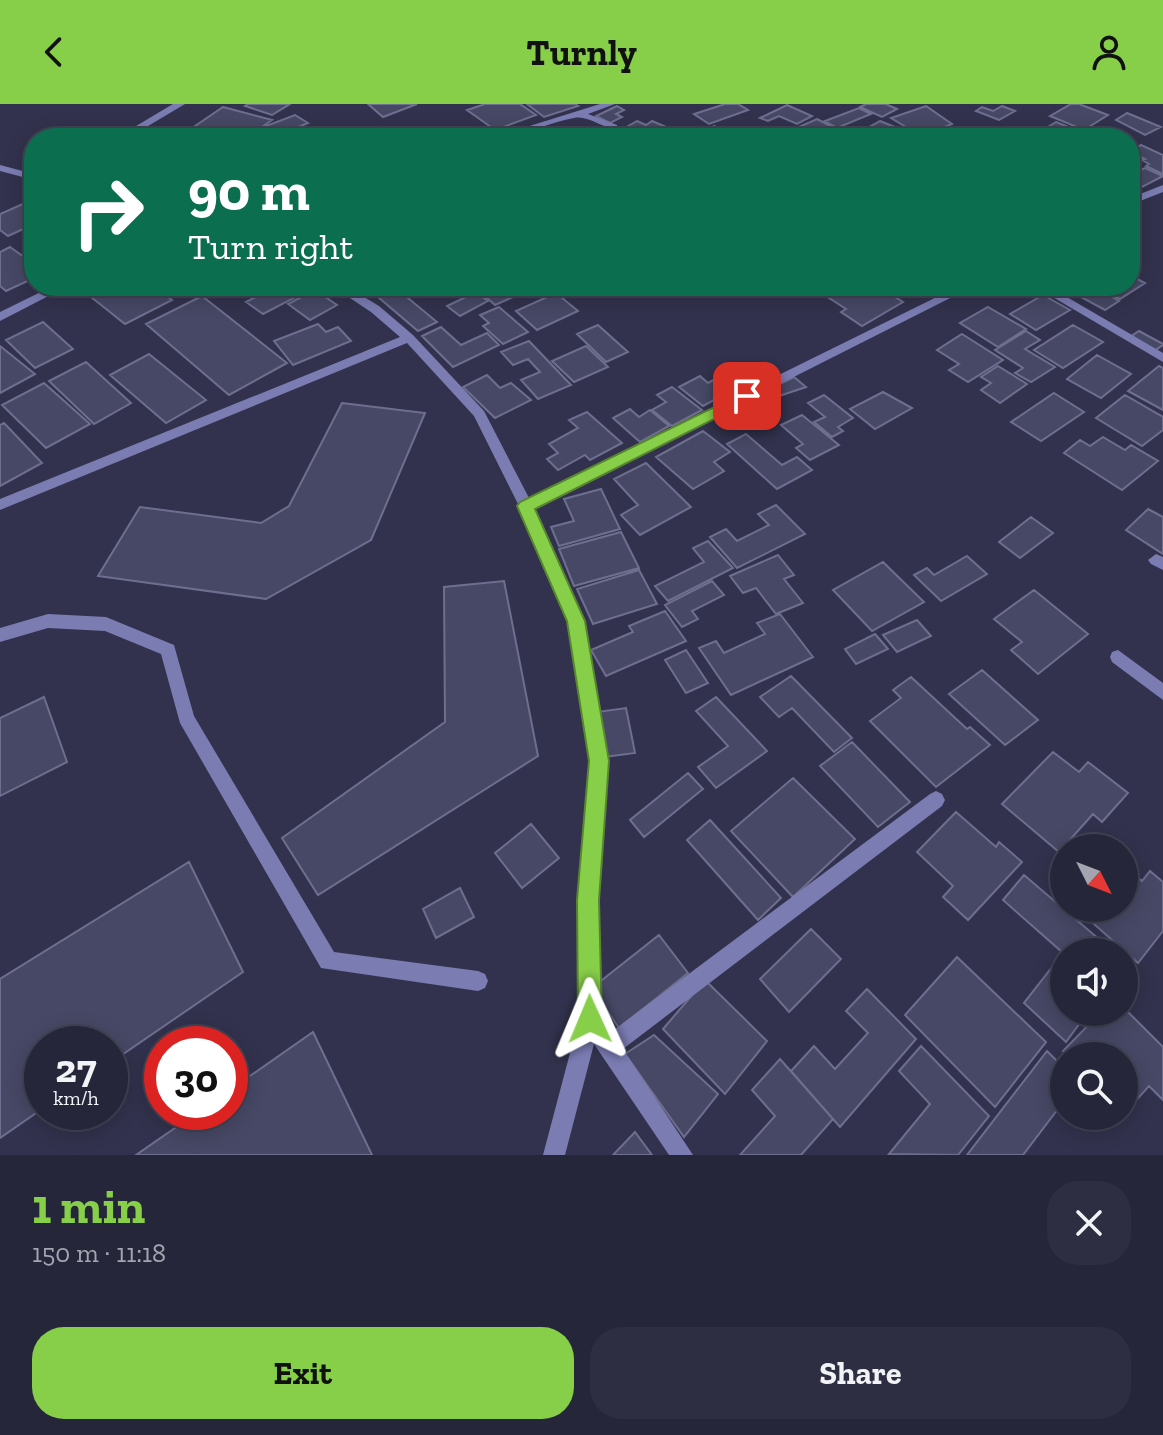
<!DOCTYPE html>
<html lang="en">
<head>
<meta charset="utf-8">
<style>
  :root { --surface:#26263a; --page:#2e2e42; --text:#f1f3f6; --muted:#a4a5af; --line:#424354; --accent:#88cf49 }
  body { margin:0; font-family:"Zilla Slab",serif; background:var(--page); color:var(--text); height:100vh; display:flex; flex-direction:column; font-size:30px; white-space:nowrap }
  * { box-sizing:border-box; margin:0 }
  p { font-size:26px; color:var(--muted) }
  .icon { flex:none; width:44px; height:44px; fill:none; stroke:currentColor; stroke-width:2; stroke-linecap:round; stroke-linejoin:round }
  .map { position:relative; height:1051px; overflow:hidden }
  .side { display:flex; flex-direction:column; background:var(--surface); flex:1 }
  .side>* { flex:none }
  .banner { position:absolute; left:24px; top:24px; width:1116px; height:168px; border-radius:32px; box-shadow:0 4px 20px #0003,0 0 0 2px var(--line); background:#0b6e4f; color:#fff; overflow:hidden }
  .needle { width:52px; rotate:132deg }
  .tools { position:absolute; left:1050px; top:730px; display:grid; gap:16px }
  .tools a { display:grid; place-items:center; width:88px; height:88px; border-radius:50%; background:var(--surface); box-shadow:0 4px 20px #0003,0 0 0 2px var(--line); font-size:40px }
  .speed { position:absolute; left:24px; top:922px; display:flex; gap:16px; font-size:40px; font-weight:700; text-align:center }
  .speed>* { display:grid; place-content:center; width:104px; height:104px; border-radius:50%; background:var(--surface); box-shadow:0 4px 20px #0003,0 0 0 2px var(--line); line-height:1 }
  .speed small { font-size:20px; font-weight:400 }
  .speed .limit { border:12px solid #d22; background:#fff; color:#111 }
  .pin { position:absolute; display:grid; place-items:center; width:68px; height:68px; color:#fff; margin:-34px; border-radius:16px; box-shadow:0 4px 12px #0006 }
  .me { position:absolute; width:88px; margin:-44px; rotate:359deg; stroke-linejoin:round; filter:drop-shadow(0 0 6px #0008) }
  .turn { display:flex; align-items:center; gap:28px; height:168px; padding:0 32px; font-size:36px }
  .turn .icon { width:104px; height:104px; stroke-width:2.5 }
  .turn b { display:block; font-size:56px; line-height:68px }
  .round { display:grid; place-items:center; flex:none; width:84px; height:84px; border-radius:32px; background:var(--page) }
  .headline { display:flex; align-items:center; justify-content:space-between; height:136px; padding:0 32px }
  h1 { font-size:48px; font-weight:800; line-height:60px; color:var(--accent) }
  .primary-button { display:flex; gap:16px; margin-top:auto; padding:16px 32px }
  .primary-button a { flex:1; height:92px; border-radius:32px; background:var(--accent); color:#111; font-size:32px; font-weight:800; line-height:92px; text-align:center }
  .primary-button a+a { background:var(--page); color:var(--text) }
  header { display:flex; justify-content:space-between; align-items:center; height:104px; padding:0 32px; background:var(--accent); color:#111; font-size:36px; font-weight:800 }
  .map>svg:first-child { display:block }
  .building { fill:#474865; stroke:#6e6f8f; stroke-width:2 }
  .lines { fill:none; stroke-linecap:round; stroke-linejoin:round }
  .lane { fill:#7b7cb2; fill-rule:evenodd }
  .street { fill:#7b7cb2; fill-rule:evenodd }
  .route { fill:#88cf49; stroke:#58872f; stroke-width:2 }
</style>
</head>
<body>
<header><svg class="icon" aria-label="back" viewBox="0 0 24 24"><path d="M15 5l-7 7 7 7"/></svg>Turnly<svg class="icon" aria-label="person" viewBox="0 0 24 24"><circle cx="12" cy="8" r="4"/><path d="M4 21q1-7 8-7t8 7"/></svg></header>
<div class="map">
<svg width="1163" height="1051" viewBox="0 0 1163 1051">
  <rect width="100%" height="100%" fill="#32324e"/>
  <path class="building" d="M248,0H290L272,11L245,2Z
    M368,0H417L383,13Z
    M485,0H520L536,11L495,26L467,6Z
    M527,0H575L578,2L544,13Z
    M725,0H738L748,6L709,20L694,10Z
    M866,0H886L897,5L882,13L860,3Z
    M1071,0H1079L1108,11L1084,26L1050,12Z
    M787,1L812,12L797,20L779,12L768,17L760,14Z
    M617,2L624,6L616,10L622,13L610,19L596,12Z
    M926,2L952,20L921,32L891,14Z
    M1002,2L1015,7L999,16L976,7L982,3L993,7Z
    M223,3L272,16L246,34L195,22Z
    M859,4L871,10L837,24L825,17Z
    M1127,9L1161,23L1145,31L1116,16Z
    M295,11L308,19L279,31L266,22Z
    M817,15L834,24L811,34H798L787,28Z
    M637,17L646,21L652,17L673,26L660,34H647L625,24Z
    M880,17L912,30L905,34L853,32Z
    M1056,18L1083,29L1076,34H1043L1035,31Z
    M714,22L732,31L726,34H688Z
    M379,23L392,34H346Z
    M1141,41L1163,51V70L1146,62L1149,60L1142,56L1145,55L1130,48Z
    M1145,64L1163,72L1142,83L1130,77V71Z
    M34,95V120L8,132L0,126V110Z
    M10,143L34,160V166L28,169L34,174L6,187L0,182V148Z
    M1130,171L1145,179L1120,195L1095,182H1130Z
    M113,182H154L172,196L125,220L91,193Z
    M277,182H310L313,184L263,210L246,198Z
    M369,182H402L379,192Z
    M467,182L488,197L460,212L447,202L464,194L450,183Z
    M483,182H538L495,201L477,185Z
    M844,182H877L903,198L862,222L841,208L846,205L826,192Z
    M1075,182H1093L1119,197L1105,206L1068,186Z
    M397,185L437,218L418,227L378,193Z
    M315,186L337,201L310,216L288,200Z
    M556,189L578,207L537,226L516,207Z
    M1043,191L1070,206L1036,226L1010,210Z
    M202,192L287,259L229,291L146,220Z
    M499,203L528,228L503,240L483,222L489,219L480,211Z
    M988,203L1026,225L998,243L960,219Z
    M43,218L73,245L35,264L6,236Z
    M318,220L326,228L338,223L351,237L293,261L274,237Z
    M598,221L628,248L606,258L577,230Z
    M1073,221L1103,238L1063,264L1034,246Z
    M441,223L461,241L487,229L499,241L453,263L422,232Z
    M1026,227L1040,236L1025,245L1055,263L1031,278L1015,269L1023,264L995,246Z
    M1139,227L1163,240V241L1154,247L1130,233Z
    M962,230L1003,256L968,278L949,266L959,260L937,246Z
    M529,237L571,281L538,295L521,276L540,268L528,255L513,261L501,248Z
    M0,242L35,270L0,289Z
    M586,242L608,263L574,278L552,257Z
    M149,250L206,296L166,319L110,271Z
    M1097,251L1131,270L1101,294L1067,275Z
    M86,258L131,299L94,320L49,277Z
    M998,262L1027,280L1000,299L981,286L991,279L981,273Z
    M1159,262L1163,264V306L1128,287Z
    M487,271L500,284L511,279L531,296L495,314L463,283Z
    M723,271L738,283L703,302L679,283L700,272L708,279Z
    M794,273L806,283L773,294L777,297L764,304L752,294Z
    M44,279L90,320L46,344L2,301Z
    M672,283L702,306L672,322L652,306L666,298L657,291Z
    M883,288L912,304L875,325L850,305Z
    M1054,289L1084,308L1041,337L1011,318Z
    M824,291L853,314L838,323L843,327L832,333L814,318L825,313L808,299Z
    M1125,291L1163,313V326L1142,342L1096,314Z
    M342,299L425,309L371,436L266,495L98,472L140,403L261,419L289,402Z
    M630,305L639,313L650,306L669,322L640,338L613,314Z
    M587,308L622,339L590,356L585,351L558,366L547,355L558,349L549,340L578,324L569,316Z
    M802,311L839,341L810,356L796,344L803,340L781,321Z
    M4,319L42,359L0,382V321Z
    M703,327L730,348L714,358L724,367L693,385L656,353Z
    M746,330L782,361L797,353L812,366L777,385L727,340Z
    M1103,333L1125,346L1131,341L1158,357L1122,386L1064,349L1080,336L1090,342Z
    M646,359L691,403L640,431L621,411L638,401L614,375Z
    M601,385L620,425L559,442L551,423L574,417L564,395Z
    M776,401L805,430L737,464L710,433L726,425L737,437L769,421L758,410Z
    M1148,405L1163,413V450L1126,426Z
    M1031,413L1053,429L1020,454L999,438Z
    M621,428L639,464L574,482L559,445Z
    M708,437L733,464L668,497L655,482L704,458L693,444Z
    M778,451L794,471L784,475L803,499L776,510L756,484L743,489L730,472Z
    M967,452L987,470L941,497L914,471L927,464L934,471Z
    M883,458L924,498L872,527L833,486Z
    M639,466L657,500L593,520L577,485Z
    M504,477L538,652L318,791L282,734L445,618L444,483Z
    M712,477L724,491L692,507L698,515L682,523L665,501Z
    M1034,486L1088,530L1038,570L1011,546L1022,538L994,515Z
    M665,507L686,537L606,572L591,546L633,528L629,522Z
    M780,510L813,553L731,591L699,544L716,537L724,549L765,530L757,519Z
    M917,516L931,532L897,548L883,531Z
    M875,530L888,545L856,560L845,545Z
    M686,546L708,579L686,589L665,556Z
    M982,566L1038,616L1005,641L949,590Z
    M791,572L852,634L834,648L792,604L779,613L760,593Z
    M911,573L967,625L970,623L990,641L936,683L870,617L901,594L893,586Z
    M44,593L67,658L0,692V614Z
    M716,593L767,647L716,684L698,663L728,642L696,607Z
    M626,604L635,649L605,653L597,608Z
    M852,638L910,698L878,723L820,662Z
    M1053,648L1079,668L1088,658L1128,689L1102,718L1093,710L1059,748L1002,700Z
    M688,669L703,685L644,733L630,716Z
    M793,674L855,735L793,793L731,727Z
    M956,708L996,743L999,738L1022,758L968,816L943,793L953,782L917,748Z
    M710,716L781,794L758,816L687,736Z
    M531,720L559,754L522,784L495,749Z
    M189,758L243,868L110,959V940H42V1005L0,1034V875Z
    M1124,762L1142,777L1150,767L1163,778V827L1138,859L1077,805L1124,804Z
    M1024,771L1114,848H1064V908H1088L1066,938L1024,899L1063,849L1003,796Z
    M460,784L474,813L436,834L423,805Z
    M811,825L841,855L789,908L760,875Z
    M659,831L688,869L619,924L592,884Z
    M957,853L1046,938L995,1003L905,911Z
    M705,876L767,937L725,990L663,925Z
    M867,885L916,935L840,1023L791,967L814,942L835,965L868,929L846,907Z
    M1124,904L1163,943V996L1149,982L1124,1010V952H1067L1063,947L1101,908H1124Z
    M313,928L372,1051H136L198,1008H230V986Z
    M654,931L718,990L684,1033L625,950Z
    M921,942L989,1012L958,1051L889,1050L930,1000L899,967Z
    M1047,947L1064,964V1011L1058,1005L1023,1051H967Z
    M780,955L833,1015L801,1051H740L775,1012L752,986Z
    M635,1028L652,1051H613Z"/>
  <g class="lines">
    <path class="lane" d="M48,510L106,513L174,541L194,612L334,848L478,867L485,870L488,877L485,884L478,887L321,864L180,619L161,550L105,527L48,524L0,538V524Z"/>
    <path class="street" d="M173,0H185L128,34H116Z
      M600,0H615L588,10L617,21V25C603,25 588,11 574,14C546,19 520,34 491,34Z
      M0,61L34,70V76L0,67Z
      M1163,81V88L1130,101V94Z
      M53,182H68L0,217V208Z
      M332,182H346L379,202L413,231L484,307L529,394L959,182H974L534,404L584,517L608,657L598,796L600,912L611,928L930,690L936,687L942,690L945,696L942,702L623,945L693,1051H669L594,940L565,1051H543L579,915L578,796L590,657L568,517L519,402L474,312L407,239L0,406V395L400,233L371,208Z
      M1034,182H1048L1163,249V258Z
      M1156,450L1163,453V466L1151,460L1148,456Z
      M1118,546L1163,579V596L1112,558L1110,553L1112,548Z"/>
  </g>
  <path class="route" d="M747,287L752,289V296L535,405L585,517L609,657L599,796L602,915L598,923L590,927L581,923L578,915L577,796L589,657L567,517L517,402L520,398Z"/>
</svg>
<div class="tools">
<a><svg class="needle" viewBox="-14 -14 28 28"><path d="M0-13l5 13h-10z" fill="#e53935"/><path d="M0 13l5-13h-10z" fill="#a4a5af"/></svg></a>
<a><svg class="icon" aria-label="sound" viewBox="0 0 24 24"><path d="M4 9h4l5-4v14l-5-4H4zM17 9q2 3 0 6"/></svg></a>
<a><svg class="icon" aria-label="search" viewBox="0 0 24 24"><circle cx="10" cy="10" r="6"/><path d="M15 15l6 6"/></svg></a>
</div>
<div class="speed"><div>27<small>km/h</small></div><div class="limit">30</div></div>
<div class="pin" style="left:747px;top:292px;background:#d93025"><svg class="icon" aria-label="arrive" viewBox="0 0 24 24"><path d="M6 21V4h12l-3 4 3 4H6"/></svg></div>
<svg class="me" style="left:590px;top:915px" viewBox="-20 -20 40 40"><path d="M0-17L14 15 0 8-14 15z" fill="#88cf49" stroke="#fff" stroke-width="4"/></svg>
<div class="banner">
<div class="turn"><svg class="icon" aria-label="right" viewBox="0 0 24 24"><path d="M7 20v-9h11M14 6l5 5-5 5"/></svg><div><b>90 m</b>Turn right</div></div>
</div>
</div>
<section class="side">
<div class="headline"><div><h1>1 min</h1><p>150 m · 11:18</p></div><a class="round"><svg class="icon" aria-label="close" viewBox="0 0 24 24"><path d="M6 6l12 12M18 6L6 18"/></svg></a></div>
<div class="primary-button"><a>Exit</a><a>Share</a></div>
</section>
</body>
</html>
